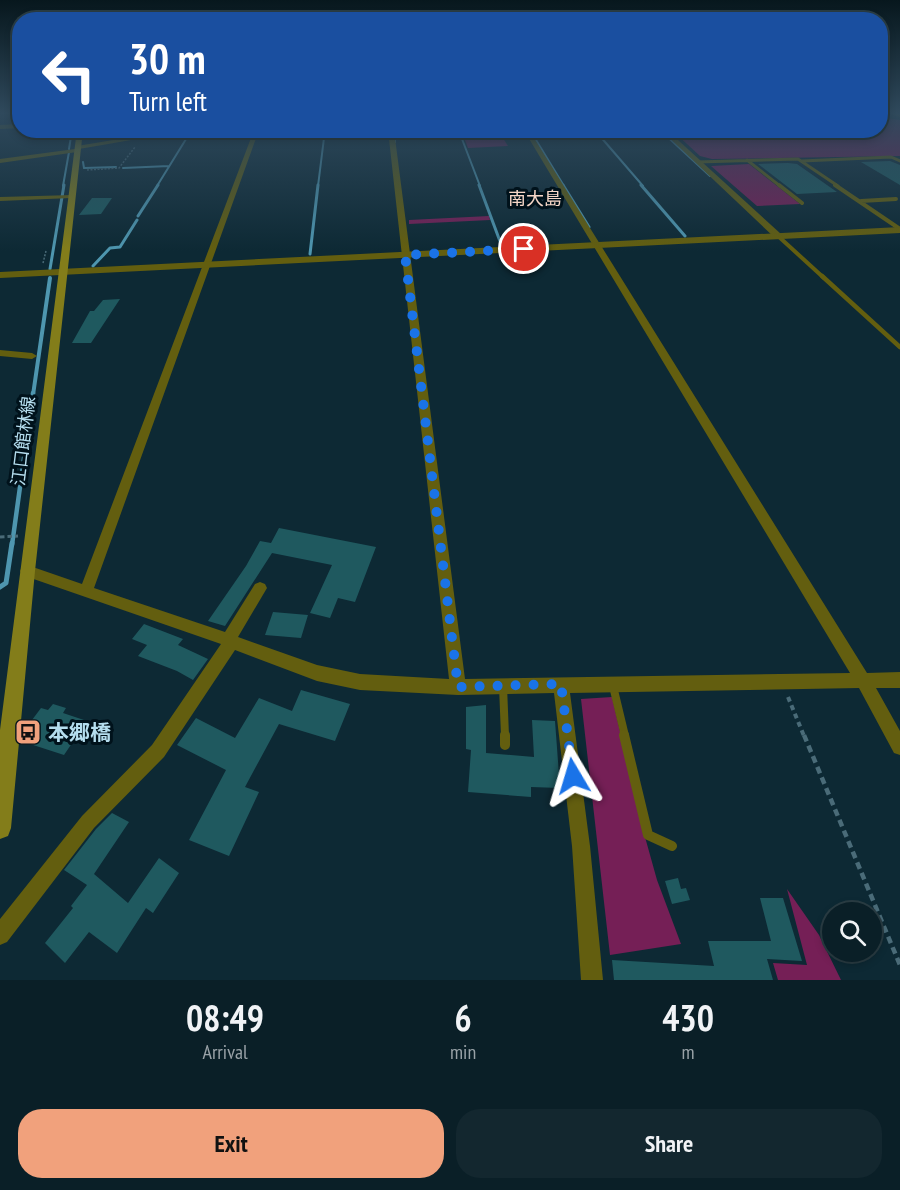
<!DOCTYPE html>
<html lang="en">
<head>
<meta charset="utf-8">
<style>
  :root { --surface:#0a1f27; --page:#13272f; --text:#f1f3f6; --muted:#99a2a7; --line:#2a3d44; --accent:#f1a17c }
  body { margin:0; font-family:"PT Sans Narrow","Noto Sans JP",sans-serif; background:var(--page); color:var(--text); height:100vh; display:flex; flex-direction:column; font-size:22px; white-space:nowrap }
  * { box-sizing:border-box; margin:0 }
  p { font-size:20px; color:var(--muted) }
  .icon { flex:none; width:33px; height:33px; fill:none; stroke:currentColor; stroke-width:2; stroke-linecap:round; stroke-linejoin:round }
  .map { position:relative; height:980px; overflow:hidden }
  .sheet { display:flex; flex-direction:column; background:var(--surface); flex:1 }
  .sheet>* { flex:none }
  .hud { position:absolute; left:12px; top:12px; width:876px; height:126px; border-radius:24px; box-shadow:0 3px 9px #0003,0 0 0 2px var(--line); background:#1a4fa0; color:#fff; overflow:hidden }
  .buttons { position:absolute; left:822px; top:902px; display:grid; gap:12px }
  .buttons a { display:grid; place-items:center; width:60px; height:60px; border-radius:50%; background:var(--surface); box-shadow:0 3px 9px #0003,0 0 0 2px var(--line); font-size:30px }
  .pin { position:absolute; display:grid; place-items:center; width:51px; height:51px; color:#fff; margin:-26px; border:3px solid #fff; border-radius:50%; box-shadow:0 2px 6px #0007 }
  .me { position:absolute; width:66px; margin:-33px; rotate:353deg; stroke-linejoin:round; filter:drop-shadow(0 0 4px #0008) }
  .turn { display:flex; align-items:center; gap:21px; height:126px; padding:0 18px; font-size:27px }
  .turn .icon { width:78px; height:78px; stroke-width:2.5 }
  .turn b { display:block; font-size:42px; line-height:51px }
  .eta { display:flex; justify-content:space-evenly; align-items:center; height:102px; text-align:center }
  .eta b { font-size:36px; font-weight:700; line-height:42px }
  .cta { display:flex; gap:12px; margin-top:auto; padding:12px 18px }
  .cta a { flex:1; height:69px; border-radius:24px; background:var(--accent); color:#111; font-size:24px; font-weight:700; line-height:69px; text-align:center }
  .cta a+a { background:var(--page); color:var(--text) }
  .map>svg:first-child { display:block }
  .green { fill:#751f56 }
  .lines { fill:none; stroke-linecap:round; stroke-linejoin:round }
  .stream-far4 { stroke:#4e96af; stroke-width:2 }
  .stream-far3 { stroke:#4e96af; stroke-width:3 }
  .stream-far2 { stroke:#4e96af; stroke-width:4 }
  .stream-far1 { stroke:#4e96af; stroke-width:4.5 }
  .stream { stroke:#4e96af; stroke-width:5 }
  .building { fill:#1f595f }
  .path-far3 { stroke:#4a6b78; stroke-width:1.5; stroke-dasharray:2 1.5; stroke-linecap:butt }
  .path-far2 { stroke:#4a6b78; stroke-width:3; stroke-dasharray:4.5 3; stroke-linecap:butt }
  .path-far1 { stroke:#4a6b78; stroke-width:4; stroke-dasharray:5 4; stroke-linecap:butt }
  .path { stroke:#4a6b78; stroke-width:4.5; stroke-dasharray:7 4.5; stroke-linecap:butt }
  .service-far4 { stroke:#635e0f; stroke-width:3 }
  .service-far3 { stroke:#635e0f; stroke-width:4 }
  .service-far2 { stroke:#635e0f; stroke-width:4.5 }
  .service-far1 { stroke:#635e0f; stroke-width:8 }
  .service { stroke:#635e0f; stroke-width:10 }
  .minor { fill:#635e0f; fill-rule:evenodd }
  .tertiary { fill:#635e0f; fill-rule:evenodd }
  .secondary { fill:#837d1a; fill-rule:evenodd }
  .route { stroke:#1a73e8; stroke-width:10; stroke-dasharray:0 18 }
  .labels { text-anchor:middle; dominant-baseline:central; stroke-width:6; stroke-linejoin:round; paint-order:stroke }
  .far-quarter-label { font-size:18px; fill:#f6d7c8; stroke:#00121b }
  .street-label { font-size:18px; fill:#b5deef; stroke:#00121b }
  .near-poi-label { font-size:21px; font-weight:bold; fill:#b5deef; stroke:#00121b; text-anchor:start }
</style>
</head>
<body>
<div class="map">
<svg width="900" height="980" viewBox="0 0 900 980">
  <rect width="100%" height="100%" fill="#0d2934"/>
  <path class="green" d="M881,117L900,120V156L712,159L700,156L673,131L880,130Z
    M496,134L501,135L508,146L468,148L465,140L495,139Z
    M749,164L800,204L757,206L711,166Z
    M489,216L490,220L409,224V220Z
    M612,697L645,837L657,880L681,944L610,955L581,699Z
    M787,889L819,935L841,980H778L773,963L807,965Z"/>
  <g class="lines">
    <path class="stream-far4" d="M394,130L395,142
      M474,130L521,134
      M660,130L710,176
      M464,132L462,139L480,186
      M533,135L564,186
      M533,135L579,138L630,130
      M599,135L643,186
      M69,149L72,130
      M83,162L84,168L116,167
      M123,168L169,166
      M63,186L69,152
      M157,186L191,131
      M318,186L325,130"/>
    <path class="stream-far3" d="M479,185L501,244
      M563,185L589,227
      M641,185L685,236
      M138,216L158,185
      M310,254L318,185
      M93,266L110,248L120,247L137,220
      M50,269L64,185"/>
    <path class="stream-far2" d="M33,395L50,278"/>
    <path class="stream-far1" d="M12,545L33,393"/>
    <path class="stream" d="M0,587L6,583L12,543"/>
  </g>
  <path class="building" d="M890,161L900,165V185L861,162Z
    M788,163L797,164L837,192L797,194L758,164Z
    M92,198H112L101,214L79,215Z
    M120,299L91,343H72L90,311H94L103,300Z
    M279,528L376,547L355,602L338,598L330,618L310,613L332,565L272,553L225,626L208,621L246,566L260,541L271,543Z
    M273,612L308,615L301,638L265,635Z
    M144,624L183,639L178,645L208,659L193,680L177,671L138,656L147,645L132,639Z
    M301,690L350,704L335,741L279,724L245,787L259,792L229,856L189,840L226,770L177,745L196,718L235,738L259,698L292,711Z
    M53,704L66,708L63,713L87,721L64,755L27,743L36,731L26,728L41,708L48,710Z
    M486,705V753L534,757L532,720L555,721L560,788L531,787V797L468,792L471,750L466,749V707Z
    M112,813L129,822L94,874L128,903L159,858L179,873L153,913L146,908L117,953L89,932L65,963L45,943L73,908L71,906L87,885L64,870L96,829Z
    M678,878L681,889L686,888L690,900L672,904L665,881Z
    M760,898H783L802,961L767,959L773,980H614L612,960L714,966L708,941H771Z"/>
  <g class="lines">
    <path class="path-far3" d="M87,170L119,168L135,147
      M43,263L46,251"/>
    <path class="path-far2" d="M0,537L18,536"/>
    <path class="path-far1" d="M788,697L804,736"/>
    <path class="path" d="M804,735L900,965"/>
    <path class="service-far4" d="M747,160L780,186
      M802,161L891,157L900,161
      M698,162L798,159L838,186"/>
    <path class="service-far3" d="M779,185L802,203
      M835,185L900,229
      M861,201L896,199
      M778,236L824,278"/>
    <path class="service-far2" d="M822,276L900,347"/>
    <path class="service-far1" d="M503,686L505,736
      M613,686L625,736"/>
    <path class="service" d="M505,735V745
      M624,735L648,835L672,846"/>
    <path class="minor" d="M893,114H900V117L893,115Z
      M20,124V128L0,129V125Z
      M174,130H189L79,149L77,152L0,163V159L75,149L77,146Z
      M254,130H259L94,588L225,632L255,584L260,582L265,584L267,588L238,637L317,665L360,674L449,679L388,130H394L465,679L850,673L528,137L455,130L526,134L524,130H529L867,673L900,672V688H876L900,731V755L894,753L859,688L570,693L590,846L603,980H581L572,846L554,693L458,695L360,690L317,681L235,650L164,757L94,828L7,942L0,945V919L82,816L152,745L221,644L22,575L20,571L22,567L27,565L82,584Z
      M661,130H667L781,234V238H775Z
      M73,195V197L71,198L0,201V197Z
      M0,350L32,353L37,356L32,359L0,356Z"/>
    <path class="tertiary" d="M900,227V233L0,278V272Z"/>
    <path class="secondary" d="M77,130H83L35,571L11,828L8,836L0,839V730Z"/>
  </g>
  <linearGradient id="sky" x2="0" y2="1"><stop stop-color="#07171d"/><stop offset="0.45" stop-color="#2f495c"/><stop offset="1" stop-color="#2f495c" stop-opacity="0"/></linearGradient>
  <rect width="900" height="251" fill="url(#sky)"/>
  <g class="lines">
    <path class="route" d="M524,249L405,255L458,687L561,684L573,776"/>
  </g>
  <defs>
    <g id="bus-square" transform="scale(1.35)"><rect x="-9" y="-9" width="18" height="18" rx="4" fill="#f1a17c" stroke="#00121b"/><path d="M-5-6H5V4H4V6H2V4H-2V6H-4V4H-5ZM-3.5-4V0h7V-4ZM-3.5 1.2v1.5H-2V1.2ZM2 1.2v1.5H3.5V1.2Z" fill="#111"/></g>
  </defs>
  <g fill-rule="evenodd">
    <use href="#bus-square" x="28" y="732"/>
  </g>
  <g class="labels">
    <g class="far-quarter-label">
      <text x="535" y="198">南大島</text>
    </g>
    <g class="street-label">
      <text transform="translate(23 441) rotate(-83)">江口館林線</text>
    </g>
    <g class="near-poi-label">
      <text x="48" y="732">本郷橋</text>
    </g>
  </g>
</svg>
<div class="buttons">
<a><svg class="icon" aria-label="search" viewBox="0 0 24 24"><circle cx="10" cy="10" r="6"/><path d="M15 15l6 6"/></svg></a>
</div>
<div class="pin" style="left:524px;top:249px;background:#d93025"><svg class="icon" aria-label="arrive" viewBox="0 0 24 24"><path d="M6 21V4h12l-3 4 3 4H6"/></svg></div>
<svg class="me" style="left:573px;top:776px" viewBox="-20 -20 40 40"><path d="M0-17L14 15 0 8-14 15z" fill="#1a73e8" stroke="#fff" stroke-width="4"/></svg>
<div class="hud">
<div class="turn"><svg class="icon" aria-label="left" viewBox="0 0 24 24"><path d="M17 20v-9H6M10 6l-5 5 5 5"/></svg><div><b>30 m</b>Turn left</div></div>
</div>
</div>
<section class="sheet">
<div class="eta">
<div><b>08:49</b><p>Arrival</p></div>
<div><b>6</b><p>min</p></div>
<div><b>430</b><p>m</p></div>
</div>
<div class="cta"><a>Exit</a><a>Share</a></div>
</section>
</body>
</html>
